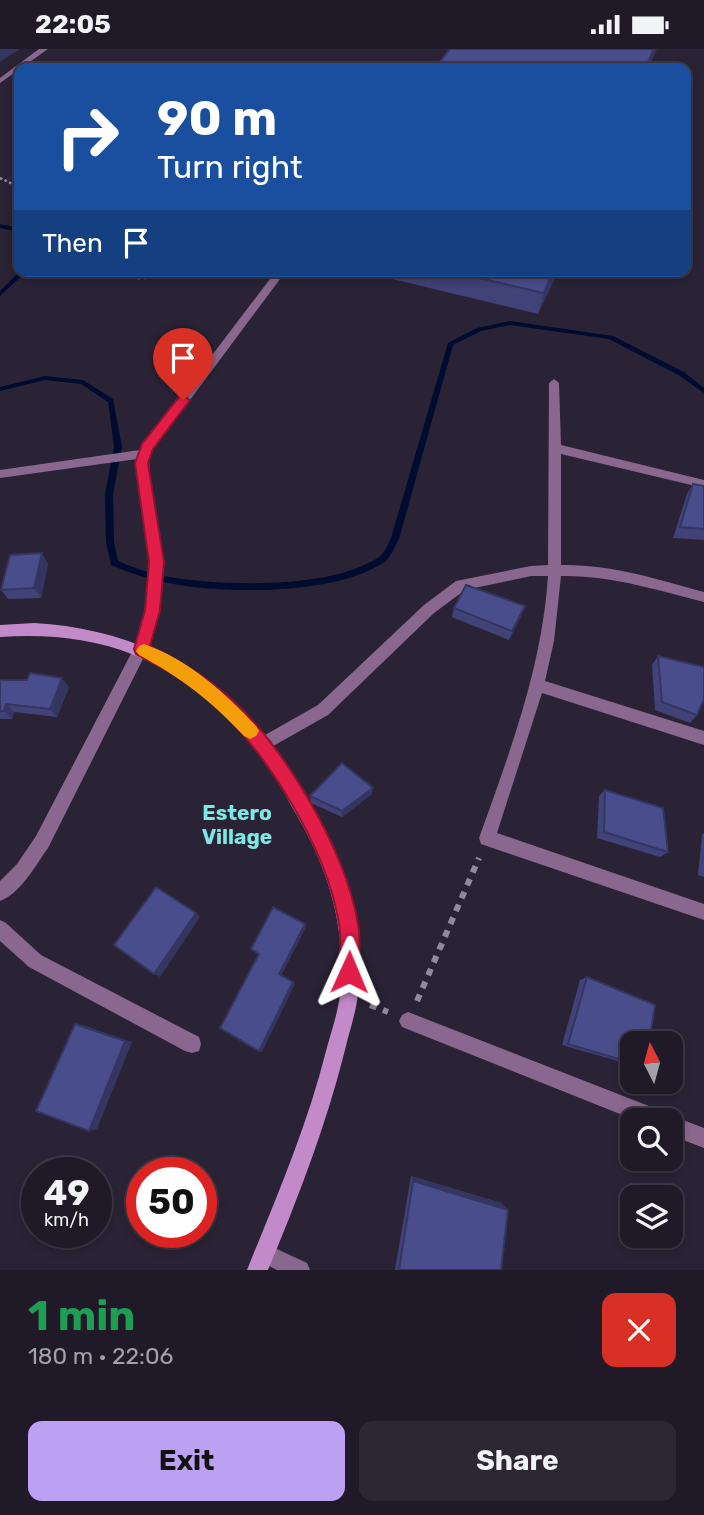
<!DOCTYPE html>
<html lang="en">
<head>
<meta charset="utf-8">
<style>
  :root { --surface:#201a28; --page:#2d2734; --text:#f1f3f6; --muted:#a2a1a8; --line:#3d3845; --accent:#bca0f2 }
  body { margin:0; font-family:Rubik,sans-serif; background:var(--page); color:var(--text); height:100vh; display:flex; flex-direction:column; font-size:26px; white-space:nowrap }
  * { box-sizing:border-box; margin:0 }
  p { font-size:23px; color:var(--muted) }
  .icon { flex:none; width:38px; height:38px; fill:none; stroke:currentColor; stroke-width:2; stroke-linecap:round; stroke-linejoin:round }
  .map { position:relative; height:1221px; overflow:hidden }
  .side { display:flex; flex-direction:column; background:var(--surface); flex:1 }
  .side>* { flex:none }
  .hud { position:absolute; left:14px; top:14px; width:677px; height:214px; border-radius:14px; box-shadow:0 4px 10px #0003,0 0 0 2px var(--line); background:#1a4fa0; color:#fff; overflow:hidden }
  .needle { width:46px; rotate:354deg }
  .tools { position:absolute; left:620px; top:982px; display:grid; gap:14px }
  .tools a { display:grid; place-items:center; width:63px; height:63px; border-radius:14px; background:var(--surface); box-shadow:0 4px 10px #0003,0 0 0 2px var(--line); font-size:35px }
  .speed { position:absolute; left:21px; top:1108px; display:flex; gap:14px; font-size:35px; font-weight:700; text-align:center }
  .speed>* { display:grid; place-content:center; width:91px; height:91px; border-radius:50%; background:var(--surface); box-shadow:0 4px 10px #0003,0 0 0 2px var(--line); line-height:1 }
  .speed small { font-size:18px; font-weight:400 }
  .speed .limit { border:10px solid #d22; background:#fff; color:#111 }
  .pin { position:absolute; display:grid; place-items:center; width:60px; height:60px; color:#fff; margin:-72px -30px; border-radius:50% 50% 50% 0; rotate:-45deg; box-shadow:0 0 7px #0007 }
  .pin .icon { rotate:45deg }
  .me { position:absolute; width:77px; margin:-38px; rotate:1deg; stroke-linejoin:round; filter:drop-shadow(0 0 5px #0008) }
  .turn { display:flex; align-items:center; gap:24px; height:147px; padding:0 28px; font-size:32px }
  .turn .icon { width:91px; height:91px; stroke-width:2.5 }
  .turn b { display:block; font-size:49px; line-height:60px }
  .then { display:flex; align-items:center; height:66px; padding:0 28px; background:#0003; gap:14px; font-size:26px }
  .round { display:grid; place-items:center; flex:none; width:74px; height:74px; border-radius:14px; background:var(--page) }
  .headline { display:flex; align-items:center; justify-content:space-between; height:119px; padding:0 28px }
  h1 { font-size:42px; font-weight:700; line-height:52px; color:#1e9e55 }
  .primary-button { display:flex; gap:14px; margin-top:auto; padding:14px 28px }
  .primary-button a { flex:1; height:80px; border-radius:14px; background:var(--accent); color:#111; font-size:28px; font-weight:700; line-height:80px; text-align:center }
  .primary-button a+a { background:var(--page); color:var(--text) }
  .status { display:flex; justify-content:space-between; align-items:center; height:49px; padding:0 35px; background:var(--surface); direction:ltr }
  .status svg { height:19px; fill:currentColor }
  .map>svg:first-child { display:block }
  .lines { fill:none; stroke-linecap:round; stroke-linejoin:round }
  .stream { fill:#000b30; fill-rule:evenodd }
  .path-far2 { stroke:#908b9b; stroke-width:2.5; stroke-dasharray:2.5 2.5; stroke-linecap:butt }
  .path-far1 { stroke:#908b9b; stroke-width:3.5; stroke-dasharray:4.5 4.5; stroke-linecap:butt }
  .path { stroke:#908b9b; stroke-width:6; stroke-dasharray:7 7; stroke-linecap:butt }
  .service { fill:#8a678e; fill-rule:evenodd }
  .minor { fill:#8a678e; fill-rule:evenodd }
  .secondary { fill:#c28ac9; fill-rule:evenodd }
  .wall { fill:#404278 }
  .shaded-wall { fill:#343661 }
  .building { fill:#4a4d8b; stroke:#343661; stroke-width:2 }
  .route { fill:#e11d48; stroke:#92132f; stroke-width:2 }
  .slow { fill:#f59e0b }
  .labels { text-anchor:middle; dominant-baseline:central; stroke-width:7; stroke-linejoin:round; paint-order:stroke }
  .neighbourhood-label { font-size:21px; font-weight:bold; fill:#7de9e4; stroke:#2a2336 }
</style>
</head>
<body>
<div class="status"><b>22:05</b><svg viewBox="0 0 49 12"><path d="M0 12V9h3v3zM5 12V6h3v6zM10 12V3h3v9zM15 12V0h3v12zM26 1h20v11H26zM47 4h2v5h-2z"/></svg></div>
<div class="map">
<svg width="704" height="1221" viewBox="0 0 704 1221">
  <rect width="100%" height="100%" fill="#2a2336"/>
  <g class="lines">
    <path class="stream" d="M0,175L19,179V183L0,179Z
      M20,222H27L0,247V242Z
      M510,272L613,287L684,323L704,339V344L680,327L609,290L510,276L481,282L453,296L399,490C395,497 391,507 385,513C381,516 375,518 370,521C320,545 222,545 168,534C148,530 130,524 111,516L106,493L105,445L114,398L108,353L81,335L45,331L0,342V338L45,327L83,331L113,350L122,398L113,445L114,493L118,512C134,519 151,525 169,528C222,537 318,539 366,515C370,513 376,511 380,507C385,503 388,495 391,489L448,294L477,279Z"/>
    <path class="path-far2" d="M0,129L19,138"/>
    <path class="path-far1" d="M109,222L141,229L201,222"/>
    <path class="path" d="M417,952L479,809
      M370,956L388,963"/>
    <path class="service" d="M39,0H48L0,34V29Z
      M0,871L6,874L41,906L199,988L201,995L199,1002L192,1004L185,1002L29,918L0,892Z"/>
    <path class="minor" d="M276,222H286L149,406L150,441L157,468L163,513L160,561L148,600L48,799C35,817 21,844 0,852V832L17,815L36,787L134,599L146,561L151,513L145,468L138,441L137,410L0,429V421L140,401Z
      M554,330L559,334L561,396L704,431V439L561,405V516C611,515 656,530 704,543V553C656,541 611,526 561,527L554,592L545,632L704,682V696L542,644L497,784L704,855V871L481,795L479,789C510,703 542,618 548,527H531L465,541L434,564L328,666L268,700L263,702L258,700L256,695L258,690L318,656L424,556L456,532L531,517L548,516L549,334Z
      M408,963L659,1061L666,1064L667,1068L670,1066L704,1079V1099L670,1086V1071H635L402,978L399,972L402,966Z
      M264,1194L307,1214L310,1221H277L257,1211L254,1204L257,1197Z"/>
    <path class="secondary" d="M34,574C125,579 205,615 265,687C281,705 292,728 305,749C341,809 364,873 358,945C356,964 349,983 345,1001C326,1077 298,1149 268,1221H247C276,1149 307,1078 326,1002C331,983 338,964 340,945C347,876 327,816 292,758C281,738 270,717 257,699C247,686 235,676 223,665C158,603 89,582 0,588V576Z"/>
  </g>
  <path class="wall" d="M359,222H558L538,265Z
    M693,435L704,437V491L673,489L687,445Z
    M48,514L41,549L8,550L1,541Z
    M454,559L521,567L509,591L452,568Z
    M658,607L697,666L690,674L655,661L652,616Z
    M0,631L69,638L57,668L14,663L12,670H0Z
    M605,741L668,803L660,808L597,789L599,747Z
    M372,745L342,768L311,754L310,747Z
    M704,784V828L698,826L702,786Z
    M587,928L632,994V1016L562,996L580,931Z
    M411,1127L501,1154L508,1161L501,1221H395Z"/>
  <path class="shaded-wall" d="M0,0H20L0,13Z
    M654,0H657L648,19H645Z
    M553,222H558L538,265L544,244Z
    M42,504L48,514L41,549L34,539Z
    M525,557L521,567L509,591L512,582Z
    M62,629L69,638L57,668L50,660Z
    M6,655L14,663L12,670L4,662Z
    M373,739L372,745L342,768V762Z
    M196,864L200,868L160,928L154,925Z
    M305,875L306,878L281,927L279,925Z
    M293,933L295,935L262,1003L259,1002Z
    M75,975L83,976L132,993L97,1080L89,1082Z
    M411,1127L501,1154L508,1161L413,1132Z"/>
  <path class="building" d="M450,0H654L645,19H435Z
    M449,222H553L544,244Z
    M693,435L704,437V480L680,478Z
    M42,504L34,539L1,541L10,506Z
    M466,536L525,557L512,582L454,559Z
    M658,607L704,618V650L697,666L662,653Z
    M30,624L62,629L50,660L6,655L4,662H0V631H27Z
    M342,714L373,739L342,762L310,747Z
    M605,741L663,759L668,803L604,783Z
    M156,838L196,864L154,925L114,896Z
    M273,858L305,875L279,925L293,933L259,1002L220,979L259,905L251,900Z
    M587,928L655,956L649,994H632V1014L568,995Z
    M75,975L125,992L89,1082L36,1062Z
    M413,1132L508,1161L501,1221H399Z"/>
  <path class="route" d="M183,347L190,351L153,400L148,414L164,513L160,561L150,597C176,610 200,624 223,643C282,692 345,799 358,875C361,890 359,908 359,923L356,931L349,933L342,931L339,923C339,908 342,890 339,875C327,800 268,705 213,654C190,633 163,619 136,605L134,600L145,561L149,513L135,414L142,395L179,348Z"/>
  <path class="slow" d="M144,595C189,611 224,643 256,677L259,682L256,687L250,690L244,687C211,652 182,629 139,606L136,602L139,597Z"/>
  <g class="labels">
    <g class="neighbourhood-label">
      <text x="237" y="763">Estero<tspan x="237" dy="24">Village</tspan></text>
    </g>
  </g>
</svg>
<div class="tools">
<a><svg class="needle" viewBox="-14 -14 28 28"><path d="M0-13l5 13h-10z" fill="#e53935"/><path d="M0 13l5-13h-10z" fill="#a2a1a8"/></svg></a>
<a><svg class="icon" aria-label="search" viewBox="0 0 24 24"><circle cx="10" cy="10" r="6"/><path d="M15 15l6 6"/></svg></a>
<a><svg class="icon" aria-label="layers" viewBox="0 0 24 24"><path d="M12 4l9 5-9 5-9-5zM3 14l9 5 9-5"/></svg></a>
</div>
<div class="speed"><div>49<small>km/h</small></div><div class="limit">50</div></div>
<div class="pin" style="left:183px;top:351px;background:#d93025"><svg class="icon" aria-label="arrive" viewBox="0 0 24 24"><path d="M6 21V4h12l-3 4 3 4H6"/></svg></div>
<svg class="me" style="left:349px;top:923px" viewBox="-20 -20 40 40"><path d="M0-17L14 15 0 8-14 15z" fill="#e11d48" stroke="#fff" stroke-width="4"/></svg>
<div class="hud">
<div class="turn"><svg class="icon" aria-label="right" viewBox="0 0 24 24"><path d="M7 20v-9h11M14 6l5 5-5 5"/></svg><div><b>90 m</b>Turn right</div></div>
<div class="then">Then<svg class="icon" aria-label="arrive" viewBox="0 0 24 24"><path d="M6 21V4h12l-3 4 3 4H6"/></svg></div>
</div>
</div>
<section class="side">
<div class="headline"><div><h1>1 min</h1><p>180 m · 22:06</p></div><a class="round" style="background:#d93025;color:#fff"><svg class="icon" aria-label="close" viewBox="0 0 24 24"><path d="M6 6l12 12M18 6L6 18"/></svg></a></div>
<div class="primary-button"><a>Exit</a><a>Share</a></div>
</section>
</body>
</html>
